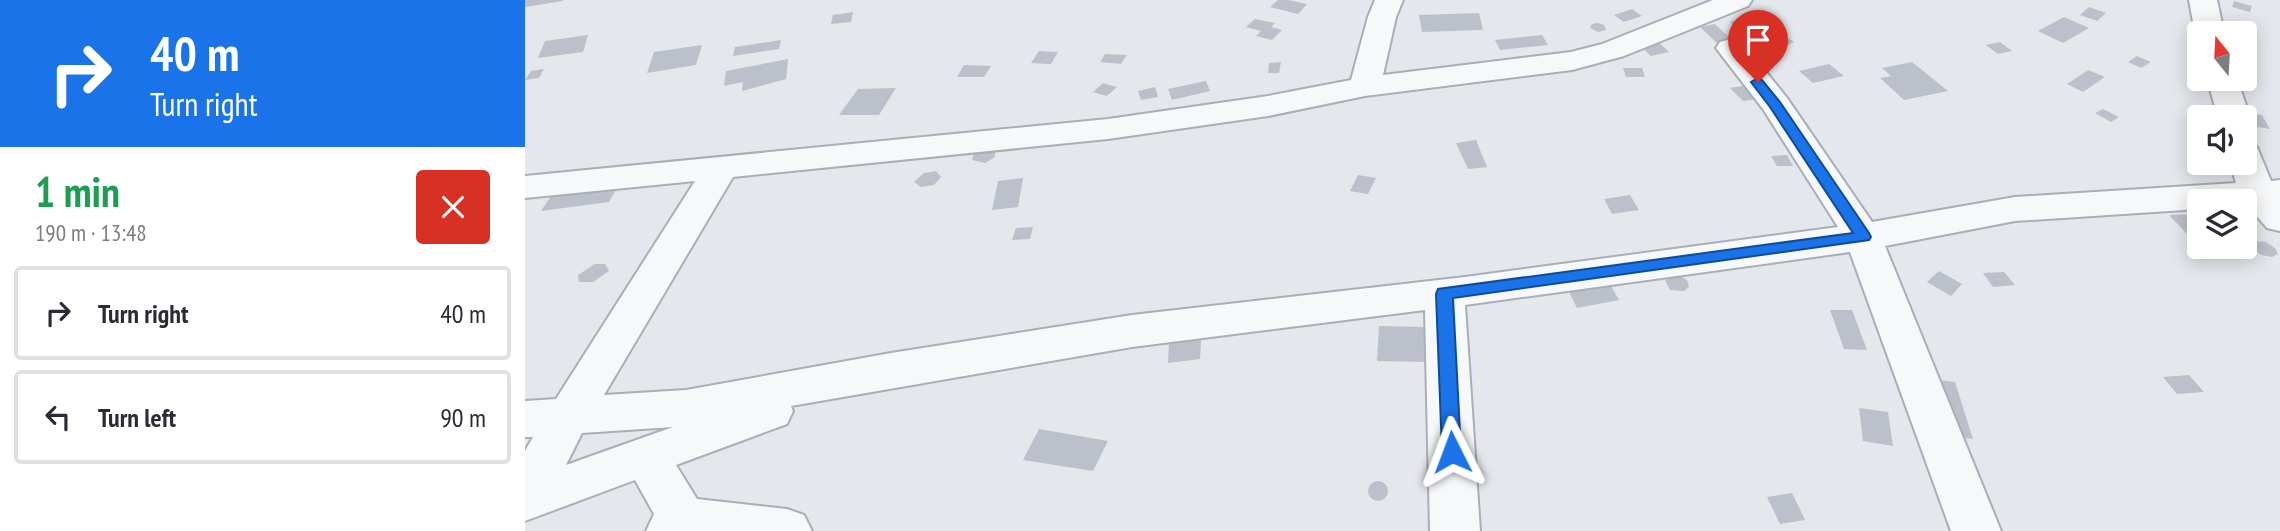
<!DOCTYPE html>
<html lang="en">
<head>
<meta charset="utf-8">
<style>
  :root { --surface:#fff; --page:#f2f2f3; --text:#2b2b33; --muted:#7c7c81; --line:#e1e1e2 }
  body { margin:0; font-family:"PT Sans Narrow",sans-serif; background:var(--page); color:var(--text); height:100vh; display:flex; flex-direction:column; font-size:26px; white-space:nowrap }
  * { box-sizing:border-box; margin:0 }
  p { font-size:23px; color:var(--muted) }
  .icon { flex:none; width:38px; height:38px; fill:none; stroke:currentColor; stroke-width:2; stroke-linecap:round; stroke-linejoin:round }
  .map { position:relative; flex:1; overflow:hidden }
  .drawer { display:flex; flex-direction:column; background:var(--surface); width:525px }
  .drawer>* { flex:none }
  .top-card { background:#1a73e8; color:#fff; overflow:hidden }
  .needle { width:46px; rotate:342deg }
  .tools { position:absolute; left:1662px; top:21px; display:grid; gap:14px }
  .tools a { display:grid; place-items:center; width:70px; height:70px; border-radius:7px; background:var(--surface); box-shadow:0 4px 18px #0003; font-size:35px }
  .pin { position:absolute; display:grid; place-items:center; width:60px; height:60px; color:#fff; margin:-72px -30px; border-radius:50% 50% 50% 0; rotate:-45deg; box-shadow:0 0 7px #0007 }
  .pin .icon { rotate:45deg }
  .me { position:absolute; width:77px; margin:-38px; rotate:357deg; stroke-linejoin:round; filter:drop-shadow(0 0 5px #0008) }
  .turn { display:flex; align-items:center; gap:24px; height:147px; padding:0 35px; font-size:32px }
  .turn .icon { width:91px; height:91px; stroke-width:2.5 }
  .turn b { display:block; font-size:49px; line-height:60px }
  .round { display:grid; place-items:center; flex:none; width:74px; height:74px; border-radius:7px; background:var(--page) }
  .overview { display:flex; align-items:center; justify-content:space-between; height:119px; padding:0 35px }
  h1 { font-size:42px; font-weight:700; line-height:52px; color:#1e9e55 }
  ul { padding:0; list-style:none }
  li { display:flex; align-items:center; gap:21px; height:94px; margin:0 14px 10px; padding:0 21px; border:4px solid var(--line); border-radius:7px }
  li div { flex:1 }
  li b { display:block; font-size:26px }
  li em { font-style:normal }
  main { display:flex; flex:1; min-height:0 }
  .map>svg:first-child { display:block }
  .building { fill:#bbc0ca }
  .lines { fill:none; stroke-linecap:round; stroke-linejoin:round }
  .street-casing { stroke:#a9aeb7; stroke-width:4 }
  .street { fill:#f7f8fa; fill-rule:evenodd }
  .route { fill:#1a73e8; stroke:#114b97; stroke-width:2 }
</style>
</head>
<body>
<main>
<section class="drawer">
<div class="top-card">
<div class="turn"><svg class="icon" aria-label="right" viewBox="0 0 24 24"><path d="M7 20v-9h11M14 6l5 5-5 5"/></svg><div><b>40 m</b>Turn right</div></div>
</div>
<div class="overview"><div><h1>1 min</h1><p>190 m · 13:48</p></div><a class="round" style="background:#d93025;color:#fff"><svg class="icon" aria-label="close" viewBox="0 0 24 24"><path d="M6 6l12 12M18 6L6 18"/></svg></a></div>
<ul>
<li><svg class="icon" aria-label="right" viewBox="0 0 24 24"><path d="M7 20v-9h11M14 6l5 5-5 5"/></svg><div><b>Turn right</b></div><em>40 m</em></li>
<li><svg class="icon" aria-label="left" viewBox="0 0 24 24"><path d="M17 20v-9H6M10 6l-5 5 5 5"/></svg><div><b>Turn left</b></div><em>90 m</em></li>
</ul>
</section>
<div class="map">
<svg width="1755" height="531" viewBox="0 0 1755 531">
  <rect width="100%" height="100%" fill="#e4e7ec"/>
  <path class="building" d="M0,0H38V1L0,7Z
    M753,0H763L782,4L773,14L745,7Z
    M1709,1L1727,6L1725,12L1707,7Z
    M1564,7L1581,13L1572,21L1555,15Z
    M1107,9L1117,16L1099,22L1089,15Z
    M328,12L326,22L306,24L308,15Z
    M954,13L958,30L897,32L894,15Z
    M1223,16L1249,29L1269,42L1254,49L1241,46L1205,22Z
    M1539,17L1564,28L1538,43L1513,31Z
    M730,19L750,23L746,27L757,30L747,40L731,36L736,31L721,27Z
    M1073,23L1079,25L1081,30L1073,32L1065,28L1067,24Z
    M1190,24L1209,42L1194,45L1175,27Z
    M63,35L58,52L13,58L20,41Z
    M1017,35L1023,45L975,50L970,40Z
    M256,40L254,49L208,56L210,47Z
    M1132,41L1144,52L1126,56L1115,46Z
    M1475,42L1487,51L1473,54L1461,45Z
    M177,45L171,65L122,73L129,52Z
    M514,51L533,52L526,64L506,63Z
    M580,54L602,55L596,64L575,62Z
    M1612,56L1626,62L1616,68L1603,62Z
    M263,59L261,79L217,91L218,82L199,86L201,71Z
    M756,62L754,73H743L744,63Z
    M1387,62L1423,91L1379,100L1355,78L1366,76L1357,68Z
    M1304,64L1319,76L1288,83L1274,71Z
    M439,65L466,66L459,77H432Z
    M1098,68H1117L1120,77H1101Z
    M19,69L14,78L0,80L6,71Z
    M1563,70L1580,77L1558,92L1542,84Z
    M681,81L685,91L647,100L643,89Z
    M578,83L592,87L582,96L568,92Z
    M1222,85L1234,99L1218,101L1205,88Z
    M630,87L633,97L616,100L613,91Z
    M371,88L354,115H314L333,89Z
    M1578,109L1594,117L1586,122L1570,113Z
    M1711,111L1737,115L1745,129L1720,125V117H1714Z
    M951,140L962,167L943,169L931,143Z
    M470,150V157L460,163L447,160L449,152Z
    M1262,155L1268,166H1252L1246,156Z
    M411,171L416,177L409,185L396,187L389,182L399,173Z
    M833,175L851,178L843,194L825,191Z
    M498,178L493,207L467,210L473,181Z
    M73,186L70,191L92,188L84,202L16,211L26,196L44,194L47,189Z
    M1105,195L1114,210L1087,214L1079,199Z
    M1675,214V234L1663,235L1644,215Z
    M508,227L505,239L487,240L491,228Z
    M1727,241L1741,242L1750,248L1753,254L1747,257L1736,255L1724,245Z
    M70,264H80L84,271L68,282H54L53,275Z
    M1414,271L1437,284L1426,296L1402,282Z
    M1479,272L1490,285L1468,287L1458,273Z
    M1154,275L1162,280L1164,287L1159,291L1145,290L1140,280Z
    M1085,284L1094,300L1052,308L1044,292Z
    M1305,310H1327L1342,350L1319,349Z
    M854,326L902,327L901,362L852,361Z
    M676,340L675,359L643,363L644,343Z
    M1664,375L1679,392L1652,394L1638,377Z
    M1404,379L1430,382L1448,439L1420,436Z
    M1334,408L1363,412L1368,446L1338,441Z
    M514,429L583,441L568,471L498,460Z
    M843 491a10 10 0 1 1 20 0a10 10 0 1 1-20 0Z
    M1267,493L1280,520L1255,524L1242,497Z"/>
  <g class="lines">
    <g class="street-casing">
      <path id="street" d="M850,0H878L871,17L858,75L1046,52L1077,44L1188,0H1227L1223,6L1099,56L1047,70L840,96L743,116L583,139L208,177L79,395L161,390L366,353L607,315L940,277L1313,227L1238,109L1191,48L1195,42L1206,39L1217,42L1262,98L1347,222L1490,197L1711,183L1705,163H1720V144L1732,147L1746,181L1755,180V231L1742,228L1723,206H1720V201H1675V209L1490,221L1360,246L1476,531H1426L1325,252L940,305L955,531H905L900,310L607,347L266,406L268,411L262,424L151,465L172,499L262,509L279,515L287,531H121L129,514L110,480L0,521V451L8,437H0V401L31,399L170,181L0,198V176L583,119L743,96L826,80L843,17ZM148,427L41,465L57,433Z
        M1664,0H1692L1699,33H1675V39L1670,33Z
        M1682,79H1712L1725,117L1720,124V117H1693Z"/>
    </g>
    <use href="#street" class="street"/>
  </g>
  <path class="route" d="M1233,78L1237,80L1255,102L1344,233L1346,237L1344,240L928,298L936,452L933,458L927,460L920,458L917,452L911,294L913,289L1328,233L1245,107L1226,82Z"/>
</svg>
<div class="tools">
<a><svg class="needle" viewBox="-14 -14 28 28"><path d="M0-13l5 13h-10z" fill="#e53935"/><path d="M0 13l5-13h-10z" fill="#7c7c81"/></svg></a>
<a><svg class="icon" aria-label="sound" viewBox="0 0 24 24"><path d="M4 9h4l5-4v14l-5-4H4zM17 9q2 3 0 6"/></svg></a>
<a><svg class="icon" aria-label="layers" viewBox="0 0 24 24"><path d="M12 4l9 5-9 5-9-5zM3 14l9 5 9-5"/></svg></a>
</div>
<div class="pin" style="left:1233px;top:82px;background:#d93025"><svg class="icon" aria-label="arrive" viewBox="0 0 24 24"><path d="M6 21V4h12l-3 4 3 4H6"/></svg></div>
<svg class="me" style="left:927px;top:452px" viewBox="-20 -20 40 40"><path d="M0-17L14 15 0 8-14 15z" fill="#1a73e8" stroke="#fff" stroke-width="4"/></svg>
</div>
</main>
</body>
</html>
